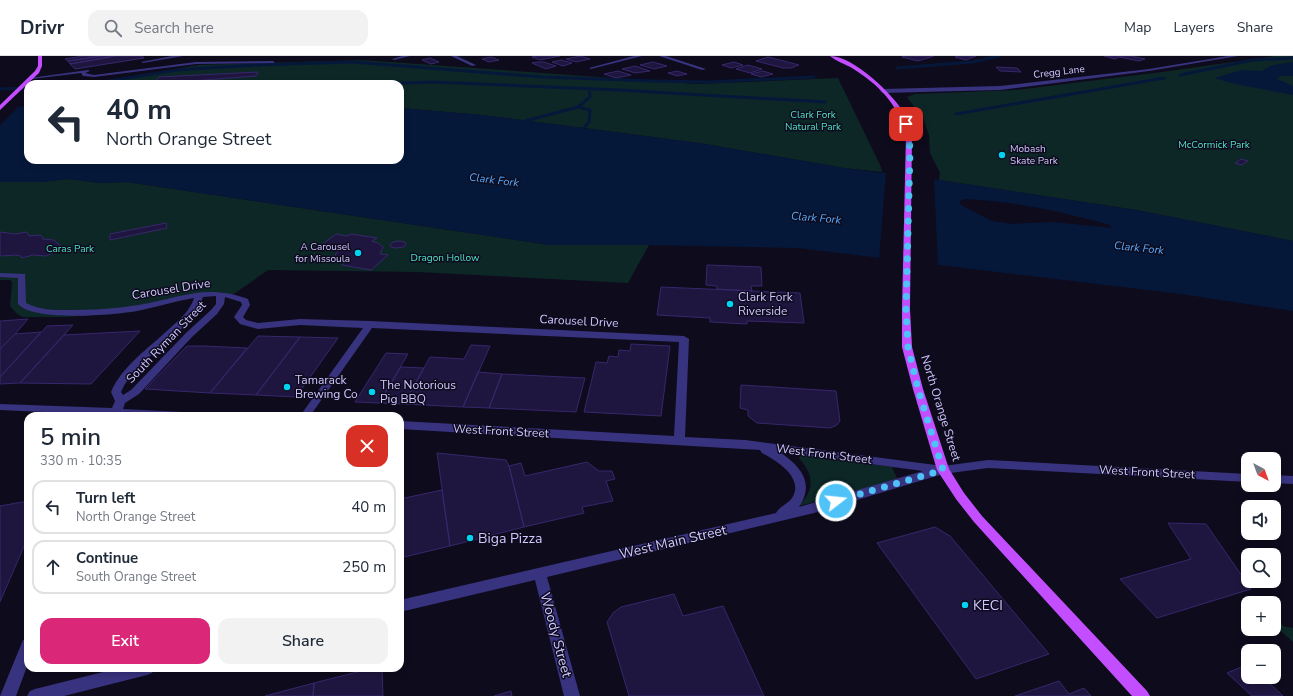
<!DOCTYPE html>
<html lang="en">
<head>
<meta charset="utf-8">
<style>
  :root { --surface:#fff; --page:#f2f2f3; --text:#1f2937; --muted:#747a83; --line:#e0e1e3; --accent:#db2777 }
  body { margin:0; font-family:"Nunito Sans",sans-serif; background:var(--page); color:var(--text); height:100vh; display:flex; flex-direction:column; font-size:15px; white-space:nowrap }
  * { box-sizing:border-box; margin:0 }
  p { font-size:13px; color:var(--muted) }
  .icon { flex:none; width:22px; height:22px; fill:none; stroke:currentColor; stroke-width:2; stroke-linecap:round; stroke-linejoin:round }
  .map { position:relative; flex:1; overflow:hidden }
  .sheet { position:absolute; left:24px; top:356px; width:380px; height:260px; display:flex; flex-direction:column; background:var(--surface); border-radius:12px; box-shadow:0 2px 6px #0003 }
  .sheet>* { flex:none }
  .top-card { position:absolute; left:24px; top:24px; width:380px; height:84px; border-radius:12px; box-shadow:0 2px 6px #0003; background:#fff; color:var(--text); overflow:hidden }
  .needle { width:26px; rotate:139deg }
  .fabs { position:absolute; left:1241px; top:396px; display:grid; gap:8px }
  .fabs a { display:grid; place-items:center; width:40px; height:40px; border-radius:8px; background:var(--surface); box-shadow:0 2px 6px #0003; font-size:20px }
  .pin { position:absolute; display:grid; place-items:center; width:34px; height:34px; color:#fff; margin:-17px; border-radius:8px; box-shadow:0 2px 6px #0006 }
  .me { position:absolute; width:44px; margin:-22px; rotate:74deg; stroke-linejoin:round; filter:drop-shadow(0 0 3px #0008) }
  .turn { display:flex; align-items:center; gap:14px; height:84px; padding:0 16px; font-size:18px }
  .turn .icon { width:52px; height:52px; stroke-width:2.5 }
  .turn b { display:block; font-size:28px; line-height:34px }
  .round { display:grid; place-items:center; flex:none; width:42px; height:42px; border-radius:12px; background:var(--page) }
  .summary { display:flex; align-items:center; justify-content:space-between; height:68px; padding:0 16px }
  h1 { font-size:24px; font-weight:600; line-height:30px }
  .action { display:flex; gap:8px; margin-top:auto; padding:8px 16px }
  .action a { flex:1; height:46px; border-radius:12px; background:var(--accent); color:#fff; font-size:16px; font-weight:600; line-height:46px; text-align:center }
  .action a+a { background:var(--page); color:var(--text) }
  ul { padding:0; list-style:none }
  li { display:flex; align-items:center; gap:12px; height:54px; margin:0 8px 6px; padding:0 8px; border:2px solid var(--line); border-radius:12px }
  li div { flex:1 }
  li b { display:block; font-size:15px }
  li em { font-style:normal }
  header { display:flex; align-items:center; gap:24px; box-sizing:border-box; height:56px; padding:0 20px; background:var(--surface); border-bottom:1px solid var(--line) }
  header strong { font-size:19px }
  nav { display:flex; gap:22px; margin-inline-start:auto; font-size:14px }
  .search { width:280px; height:36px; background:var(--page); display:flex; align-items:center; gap:10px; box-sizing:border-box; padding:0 14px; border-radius:12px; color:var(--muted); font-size:15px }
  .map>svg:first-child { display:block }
  .green { fill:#0d2727 }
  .water { fill:#06183a; fill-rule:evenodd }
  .pier { fill:#0e0b1d }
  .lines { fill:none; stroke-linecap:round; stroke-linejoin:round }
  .stream { stroke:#06183a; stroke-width:3 }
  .building { fill:#1f163f; stroke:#37276c }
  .minor { fill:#38337e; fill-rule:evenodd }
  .major { fill:#c24eff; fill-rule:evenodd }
  .route { stroke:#4fc3f7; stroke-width:7; stroke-dasharray:0 12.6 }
  .poi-dot { fill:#00d2f2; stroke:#0e0b1d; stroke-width:1.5 }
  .labels { text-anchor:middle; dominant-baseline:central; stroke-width:3; stroke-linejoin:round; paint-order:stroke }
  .far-street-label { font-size:10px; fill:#cfc7ff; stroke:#0e0b1d }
  .far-park-label { font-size:10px; fill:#4fe3c3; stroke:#0e0b1d }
  .far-poi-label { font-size:10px; fill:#cfc7ff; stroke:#0e0b1d; text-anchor:start }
  .far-water-label { font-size:11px; font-style:italic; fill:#55abff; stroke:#0e0b1d }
  .street-label { font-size:12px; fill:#cfc7ff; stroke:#0e0b1d }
  .poi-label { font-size:12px; fill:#cfc7ff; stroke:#0e0b1d; text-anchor:start }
  .near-poi-label { font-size:14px; fill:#cfc7ff; stroke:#0e0b1d; text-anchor:start }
  .near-street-label { font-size:14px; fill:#cfc7ff; stroke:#0e0b1d }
</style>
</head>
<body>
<header>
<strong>Drivr</strong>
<div class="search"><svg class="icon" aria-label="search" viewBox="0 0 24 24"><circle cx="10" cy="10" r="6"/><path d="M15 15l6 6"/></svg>Search here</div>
<nav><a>Map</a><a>Layers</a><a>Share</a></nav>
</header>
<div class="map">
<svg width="1293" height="640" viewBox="0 0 1293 640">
  <rect width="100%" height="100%" fill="#0e0b1d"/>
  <path class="green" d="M1275,0H1293V185L1136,154L939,124L940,117L930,97L929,79L923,63L907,41L915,38L1015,34L1162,16Z
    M362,4L697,28L838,22L881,111L882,116L844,112L699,87L482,59L400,52V28H91L198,9Z
    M69,123L100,127L127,126L550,189H649L628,227L417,216L268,214L231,240H199L142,254L114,258L65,261H22L16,257L10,250L12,226L10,224H0V126H41Z
    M801,399L892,411L898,424L799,450C815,433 814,419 799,402Z
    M1274,555L1283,570L1293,572V586L1274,569Z"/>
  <path class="water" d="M1293,6V20H1280L1277,23L1293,30V39L1235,28L1214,22L1242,14L1261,15L1273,9Z
    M28,50V104H400V52L482,59L699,87L844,112L939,124L1136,154L1293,185V255L1181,238L798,192L649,189H550L127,126L100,127L69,123L41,126H0V52ZM965,143C1015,145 1062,156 1110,169L1112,172L1052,166L1013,168L992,165L961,149L959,145Z"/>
  <path class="pier" d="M21,48L0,69V50Z
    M886,115L934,121L938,211L879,204Z"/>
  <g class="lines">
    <path class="stream" d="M897,12L972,6L999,0
      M1180,19L1253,4L1293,2
      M90,28L177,14L255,9L353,6L543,21L653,25L707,26L814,21
      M372,28L434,26L619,34L825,46
      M0,33L28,32
      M578,51L590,54L589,66L583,73
      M956,58L1164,22
      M525,65L578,51L590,41L589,33"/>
  </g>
  <path class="building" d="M83,0H102L68,5L65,3Z
    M102,0H115L70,8L68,5Z
    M115,0H142L144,2L75,13L70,8Z
    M537,0H560L540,4L532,1Z
    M580,0L590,3L576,6L566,3Z
    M905,0H934L918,5L902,1Z
    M958,0H976L966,4L955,1Z
    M1104,0H1131L1145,3L1139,5L1119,1L1115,3Z
    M491,1L499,4L489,6L482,3Z
    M768,1L799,9L791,12H783L756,5Z
    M430,2L439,6L431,8L422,4Z
    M561,4L572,7L563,10L552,6Z
    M537,6H544L556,10L546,13L532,7Z
    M653,6L667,10L654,13L640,9Z
    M734,6L743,9L731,12L722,9Z
    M748,9L762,13L750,17L736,13Z
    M635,10L650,15L635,17L622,13Z
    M996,11L1017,12L1021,16L1000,15Z
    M618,15L631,19L616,22L604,18Z
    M677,15L687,18L677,20L668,17Z
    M763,15L773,18L761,21L751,18Z
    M258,16L256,20L153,28L159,21Z
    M1225,86L1242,91L1238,92L1221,88Z
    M1241,103L1248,105L1242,109L1235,107Z
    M166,167L167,172L110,184V178Z
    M0,176L15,178L27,176L29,180L41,179L43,183L54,184L59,189L65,191L46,200L33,199L22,202L21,200L16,199L1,200L0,199Z
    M336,178L347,180L351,178L377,182L372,185L378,187L383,191L380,198L388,199L371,214L342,209L346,206L337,202L335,199L339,193L320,190Z
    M399,185L405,186L406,188L404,191L396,192L391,191L390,189L393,186Z
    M707,209L761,211L762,230H751L752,235L717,233V230L706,229Z
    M661,231L800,237L804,267L747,265V268L710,266V262L657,259Z
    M28,263L15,278L0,293V265Z
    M73,269L20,327L0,328V321L47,270Z
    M140,275L91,328L20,327L64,279Z
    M41,276L0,321V293L15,278Z
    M258,280L300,281L256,339L210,337Z
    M300,281L338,282L296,341L256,339Z
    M631,288L670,290L661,360L584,356L596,306L607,307L609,300L618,301L619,294L630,295Z
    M471,289L490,290L463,351L404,348L430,301L464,303Z
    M187,290H205L247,292L210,337L145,333Z
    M386,297L408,298L379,347L355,346Z
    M401,311L424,312L404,348L379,347Z
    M478,316L502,318L489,352L463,351Z
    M502,318L585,322L576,356L489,352Z
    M741,329L836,335L840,365L837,369L830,372L757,367L748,360V354L740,352Z
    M437,397L506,404L509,410L524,471L450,490Z
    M587,406L599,415H612L615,423L606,425L613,445L582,451L584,457L524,471L509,410L521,407L525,420Z
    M442,434L450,490L400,502V443Z
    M28,445V481L0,546V450Z
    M1168,467L1206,468L1251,533L1157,562L1120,523L1191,503Z
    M935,471L950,480L1049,598L976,623L877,487Z
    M674,538L683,560L723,550L764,640H629L607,566L613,557L621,551Z
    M1248,608V621H1263L1283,640H1252L1227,617Z
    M373,612H382L383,640H313L314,627Z
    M1059,625L1069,638L1084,632L1091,640H1015Z
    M314,627L313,640H265Z
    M511,635L512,640H494Z"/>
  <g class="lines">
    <path class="minor" d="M172,0H183L143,7L141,6Z
      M402,0H410L394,4L392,3Z
      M451,0H457L476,9L472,10Z
      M634,0H642L591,13L589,12Z
      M659,0H666L706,13L702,14Z
      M1228,0H1238L1149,15L1000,34L883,37L880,35L883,33L1000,30L1149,13Z
      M273,5L275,7L196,8L94,21L83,20L81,17L32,23L30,22L88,14L90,15L85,17L94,19L196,6Z
      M0,217L25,218L26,247C39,254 54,254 68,254C91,254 115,253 138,249C180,242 205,227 248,243L250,249L243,261L246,264L258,267L300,263L370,265L684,280L689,283L685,381L745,384L943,410L988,404L1248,418V426L988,412L943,418L814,457L547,521L580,640H564L535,524L400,556V544L776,457C780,450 788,448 792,442C805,422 776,404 762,397L760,394L400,373V365L674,380L679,286L372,272L310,360H300L363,272L300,269L258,273L240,268L234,261L242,249L241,246L225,241L224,248L217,258L192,281L139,338L125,347L123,353L203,357L208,360H110V359L0,354V348L112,352L115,345L111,336C122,310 149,292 169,273C179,264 190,255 194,242C175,245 156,251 137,255C113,259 34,266 18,248V222L0,221ZM216,240V248L211,254L186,277L131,334L123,339L121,336C137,298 190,281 203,241ZM780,396L923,415L799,451C815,427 801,411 780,396Z
      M1274,419L1293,420V428L1274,427Z
      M28,583V608L16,640H0L23,584Z
      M119,612H155L152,617L147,619L64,640H27L30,635L35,633Z"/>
    <path class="major" d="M38,0H42V10L39,17L0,54V49L35,15L38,10Z
      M830,0C854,0 895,40 906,60C909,66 910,72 912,78L910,253L912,291L923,333L949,413L964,437L982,460L1147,635L1150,640H1132L974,466L956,443L937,414L913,333L902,291V253L906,78C897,47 879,29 852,12C845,8 836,5 830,0Z"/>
  </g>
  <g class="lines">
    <path class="route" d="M836,445L943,414L918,333L908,291L906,253L910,95L909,78L906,68"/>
  </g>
  <g class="poi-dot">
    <circle cx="1002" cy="99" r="4"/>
    <circle cx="358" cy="197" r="4"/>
    <circle cx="730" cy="248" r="4"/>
    <circle cx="287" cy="331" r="4"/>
    <circle cx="372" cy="336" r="4"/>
    <circle cx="470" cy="482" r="4"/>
    <circle cx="965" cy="549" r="4"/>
  </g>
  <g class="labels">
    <g class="far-street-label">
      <text transform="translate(1059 16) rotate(-7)">Cregg Lane</text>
    </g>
    <g class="far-park-label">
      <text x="813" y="59">Clark Fork<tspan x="813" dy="12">Natural Park</tspan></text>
      <text x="1214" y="89">McCormick Park</text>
      <text x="70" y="193">Caras Park</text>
      <text x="445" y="202">Dragon Hollow</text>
    </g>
    <g class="far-poi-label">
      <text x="1010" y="93">Mobash<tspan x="1010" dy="12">Skate Park</tspan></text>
      <text x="350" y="191" text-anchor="end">A Carousel<tspan x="350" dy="12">for Missoula</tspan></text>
    </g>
    <g class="far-water-label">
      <text transform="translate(494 124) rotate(7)">Clark Fork</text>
      <text transform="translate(816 162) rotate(5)">Clark Fork</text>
      <text transform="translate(1139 192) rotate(6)">Clark Fork</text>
    </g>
    <g class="street-label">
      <text transform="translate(171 233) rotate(-9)">Carousel Drive</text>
      <text transform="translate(579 265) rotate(3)">Carousel Drive</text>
      <text transform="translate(166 286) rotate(-46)">South Ryman Street</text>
      <text transform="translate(941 352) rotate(73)">North Orange Street</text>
      <text transform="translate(501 375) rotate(3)">West Front Street</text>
      <text transform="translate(824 398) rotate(7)">West Front Street</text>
      <text transform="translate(1147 416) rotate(3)">West Front Street</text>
    </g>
    <g class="poi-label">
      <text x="738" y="241">Clark Fork<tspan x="738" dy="14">Riverside</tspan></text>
      <text x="295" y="324">Tamarack<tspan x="295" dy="14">Brewing Co</tspan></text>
      <text x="380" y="329">The Notorious<tspan x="380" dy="14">Pig BBQ</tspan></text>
    </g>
    <g class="near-poi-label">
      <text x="478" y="482">Biga Pizza</text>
      <text x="973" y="549">KECI</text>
    </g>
    <g class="near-street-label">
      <text transform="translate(673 486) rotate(-13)">West Main Street</text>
      <text transform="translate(556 579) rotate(75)">Woody Street</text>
    </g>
  </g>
</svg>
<div class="fabs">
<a><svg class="needle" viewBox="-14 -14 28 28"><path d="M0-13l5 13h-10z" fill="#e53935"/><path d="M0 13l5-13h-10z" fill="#747a83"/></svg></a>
<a><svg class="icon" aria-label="sound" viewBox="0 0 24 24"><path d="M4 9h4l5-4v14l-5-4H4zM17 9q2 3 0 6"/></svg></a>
<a><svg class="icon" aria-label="search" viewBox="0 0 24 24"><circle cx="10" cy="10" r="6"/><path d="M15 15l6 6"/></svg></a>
<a>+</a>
<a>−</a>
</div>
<div class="pin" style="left:906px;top:68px;background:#d93025"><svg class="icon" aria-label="arrive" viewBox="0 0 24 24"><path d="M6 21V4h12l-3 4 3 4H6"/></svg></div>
<svg class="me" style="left:836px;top:445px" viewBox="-20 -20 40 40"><circle r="17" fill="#4fc3f7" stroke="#fff" stroke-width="3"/><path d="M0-11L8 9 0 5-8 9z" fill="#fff"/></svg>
<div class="top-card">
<div class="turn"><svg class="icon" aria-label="left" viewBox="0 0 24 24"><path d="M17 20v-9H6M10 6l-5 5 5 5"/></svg><div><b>40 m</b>North Orange Street</div></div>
</div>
<section class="sheet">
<div class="summary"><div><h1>5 min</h1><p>330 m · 10:35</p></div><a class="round" style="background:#d93025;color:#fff"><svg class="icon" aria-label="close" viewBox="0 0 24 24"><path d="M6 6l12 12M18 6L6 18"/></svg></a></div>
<ul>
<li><svg class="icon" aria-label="left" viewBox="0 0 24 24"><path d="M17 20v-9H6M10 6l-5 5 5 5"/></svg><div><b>Turn left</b><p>North Orange Street</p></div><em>40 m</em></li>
<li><svg class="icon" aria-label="ahead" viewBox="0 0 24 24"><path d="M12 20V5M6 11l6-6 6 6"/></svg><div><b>Continue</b><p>South Orange Street</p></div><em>250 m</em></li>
</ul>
<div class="action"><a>Exit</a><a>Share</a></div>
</section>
</div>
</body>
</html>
